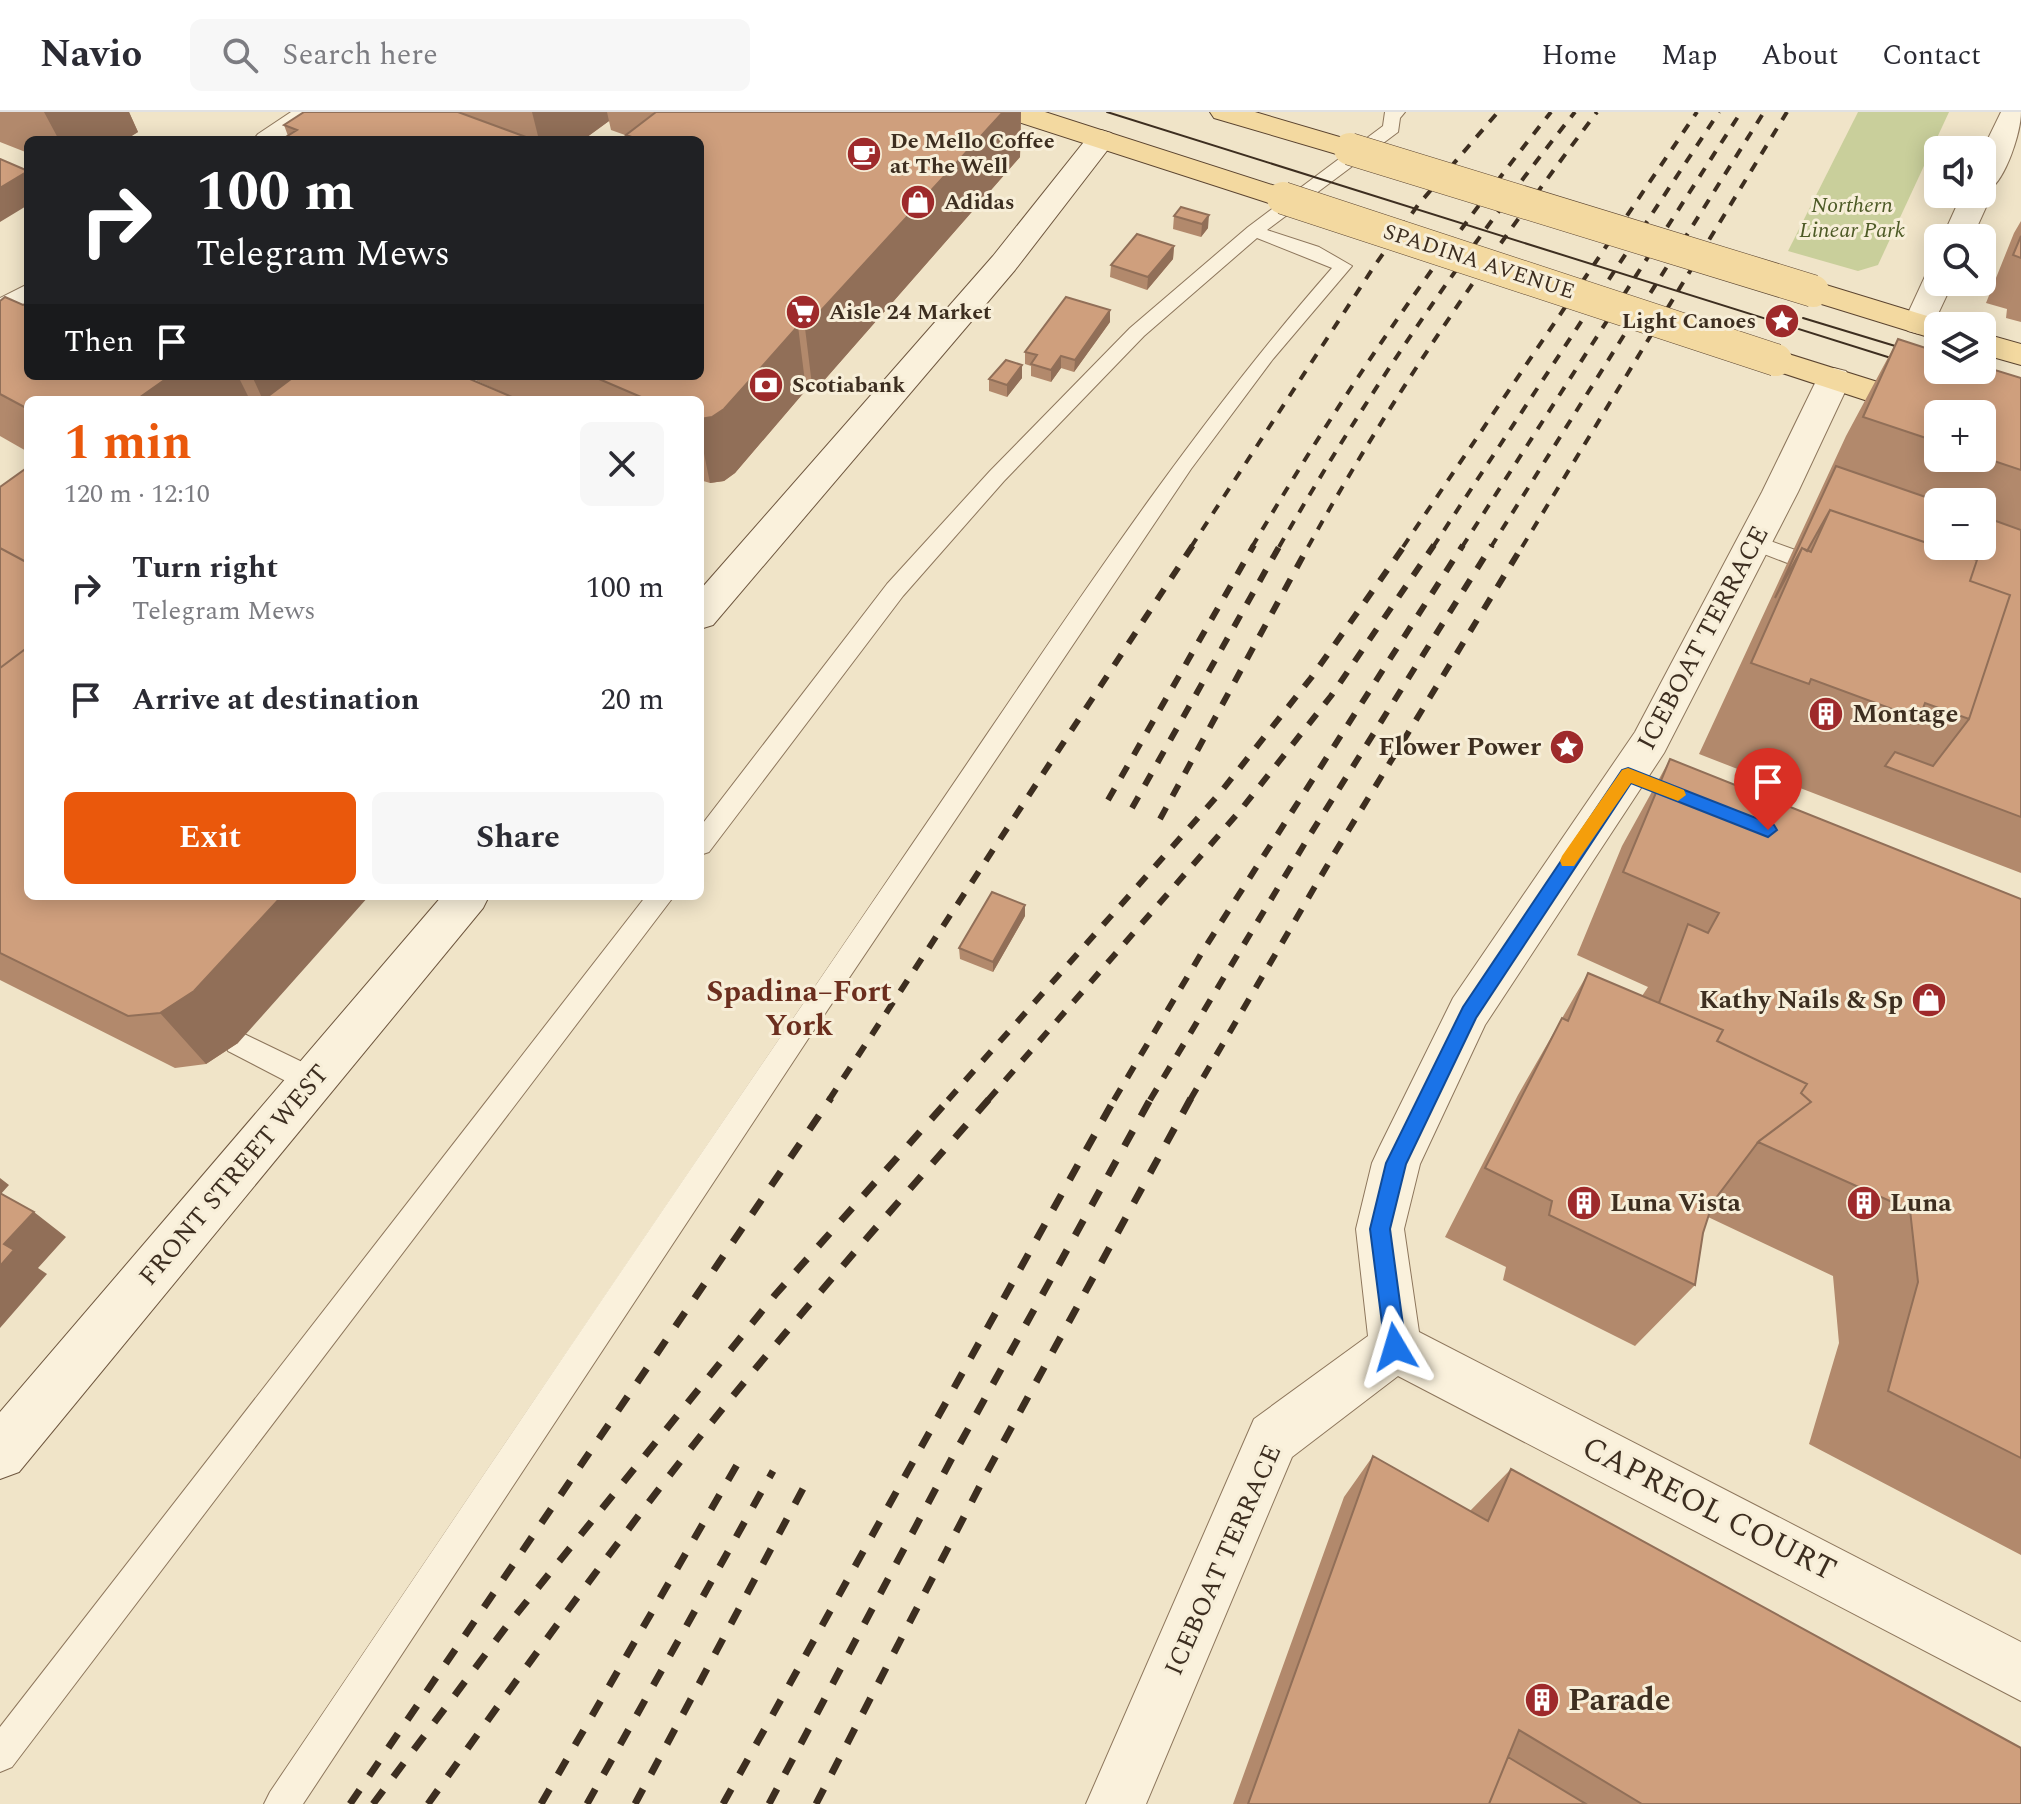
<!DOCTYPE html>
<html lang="en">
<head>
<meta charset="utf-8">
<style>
  :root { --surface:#fff; --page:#f7f7f7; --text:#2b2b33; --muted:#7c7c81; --line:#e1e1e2; --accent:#ea580c }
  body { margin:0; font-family:Spectral,serif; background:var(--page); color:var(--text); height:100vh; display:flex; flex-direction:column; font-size:30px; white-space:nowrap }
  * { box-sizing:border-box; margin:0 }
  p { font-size:26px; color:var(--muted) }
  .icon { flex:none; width:44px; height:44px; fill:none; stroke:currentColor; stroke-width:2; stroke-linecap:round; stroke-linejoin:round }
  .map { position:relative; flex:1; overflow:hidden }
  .details { position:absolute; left:24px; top:284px; width:680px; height:504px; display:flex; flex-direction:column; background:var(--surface); border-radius:12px; box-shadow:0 4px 20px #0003 }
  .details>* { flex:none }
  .top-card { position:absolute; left:24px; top:24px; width:680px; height:244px; border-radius:12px; box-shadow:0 4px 20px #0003; background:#202124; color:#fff; overflow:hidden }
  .controls { position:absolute; left:1924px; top:24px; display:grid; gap:16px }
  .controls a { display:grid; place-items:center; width:72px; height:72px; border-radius:12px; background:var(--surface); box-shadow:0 4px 20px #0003; font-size:40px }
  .pin { position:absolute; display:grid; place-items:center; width:68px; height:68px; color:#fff; margin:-82px -34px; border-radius:50% 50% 50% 0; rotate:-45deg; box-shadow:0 0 8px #0007 }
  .pin .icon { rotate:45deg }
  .me { position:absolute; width:88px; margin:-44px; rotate:353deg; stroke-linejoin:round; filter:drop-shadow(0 0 6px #0008) }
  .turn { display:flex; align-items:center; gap:28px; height:168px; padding:0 40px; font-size:36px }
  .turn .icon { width:104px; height:104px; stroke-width:2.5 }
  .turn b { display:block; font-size:56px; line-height:68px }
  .then { display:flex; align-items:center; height:76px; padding:0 40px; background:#0003; gap:16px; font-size:30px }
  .round { display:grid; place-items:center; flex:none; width:84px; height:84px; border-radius:12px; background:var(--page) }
  .head { display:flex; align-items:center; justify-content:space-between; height:136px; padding:0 40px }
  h1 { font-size:48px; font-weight:700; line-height:60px; color:var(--accent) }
  .cta { display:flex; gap:16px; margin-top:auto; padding:16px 40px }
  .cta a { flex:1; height:92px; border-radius:12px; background:var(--accent); color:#fff; font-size:32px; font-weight:700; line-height:92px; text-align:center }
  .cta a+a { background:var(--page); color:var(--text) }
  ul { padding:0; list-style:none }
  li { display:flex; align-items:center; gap:24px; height:112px; padding:0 40px }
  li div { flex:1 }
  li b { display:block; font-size:30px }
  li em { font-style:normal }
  header { display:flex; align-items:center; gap:48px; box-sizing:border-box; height:112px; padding:0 40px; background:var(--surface); border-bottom:2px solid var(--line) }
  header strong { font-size:38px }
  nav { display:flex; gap:44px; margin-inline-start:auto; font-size:28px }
  .search { width:560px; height:72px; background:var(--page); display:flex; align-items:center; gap:20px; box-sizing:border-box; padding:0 28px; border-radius:12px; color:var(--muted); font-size:30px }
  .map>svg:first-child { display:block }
  .green { fill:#c9cf9b }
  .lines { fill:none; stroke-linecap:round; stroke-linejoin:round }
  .service-casing { stroke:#8d765c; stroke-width:2 }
  .minor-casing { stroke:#8d765c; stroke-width:2 }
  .tertiary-casing { stroke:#8d765c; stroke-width:2 }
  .secondary-casing { stroke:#6f573f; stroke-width:2 }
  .primary-casing { stroke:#5b4430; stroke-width:2 }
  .service { fill:#faf1dc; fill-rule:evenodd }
  .minor { fill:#faf1dc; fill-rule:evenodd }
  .tertiary { fill:#faf1dc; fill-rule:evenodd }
  .secondary { fill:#faf1dc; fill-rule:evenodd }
  .primary { fill:#f3d9a0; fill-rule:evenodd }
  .tram { stroke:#3d2e20; stroke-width:2 }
  .rail-far2 { stroke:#3d2e20; stroke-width:4; stroke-dasharray:10 10; stroke-linecap:butt }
  .rail-far1 { stroke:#3d2e20; stroke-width:6; stroke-dasharray:13 13; stroke-linecap:butt }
  .rail { stroke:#3d2e20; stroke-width:7; stroke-dasharray:17 17; stroke-linecap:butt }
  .primary-bridge-casing { stroke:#5b4430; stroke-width:33; stroke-linecap:butt }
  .primary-bridge { stroke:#f3d9a0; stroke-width:32 }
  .wall { fill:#b2896c; fill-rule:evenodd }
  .shaded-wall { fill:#916f58 }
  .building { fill:#cf9f7d; stroke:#916f58; stroke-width:2 }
  .route { fill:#1a73e8; stroke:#114b97; stroke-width:2 }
  .slow { fill:#f59e0b }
  .labels { text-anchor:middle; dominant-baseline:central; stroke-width:6; stroke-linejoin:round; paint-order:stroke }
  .far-poi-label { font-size:22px; font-weight:bold; fill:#3d2e20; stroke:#f7eed8; text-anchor:start }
  .far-park-label { font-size:22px; font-style:italic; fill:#4d5a26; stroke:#f7eed8 }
  .far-street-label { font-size:22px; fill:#3d2e20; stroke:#f7eed8 }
  .street-label { font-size:26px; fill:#3d2e20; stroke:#f7eed8 }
  .poi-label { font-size:26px; font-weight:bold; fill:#3d2e20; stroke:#f7eed8; text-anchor:start }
  .quarter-label { font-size:30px; font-weight:bold; fill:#6b2e1e; stroke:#f7eed8 }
  .near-street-label { font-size:32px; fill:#3d2e20; stroke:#f7eed8 }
  .near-poi-label { font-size:32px; font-weight:bold; fill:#3d2e20; stroke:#f7eed8; text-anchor:start }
</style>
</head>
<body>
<header>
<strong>Navio</strong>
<div class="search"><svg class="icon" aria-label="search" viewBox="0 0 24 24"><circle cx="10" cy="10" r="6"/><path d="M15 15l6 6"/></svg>Search here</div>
<nav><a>Home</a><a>Map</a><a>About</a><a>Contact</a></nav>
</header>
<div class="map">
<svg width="2021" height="1692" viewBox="0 0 2021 1692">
  <rect width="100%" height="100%" fill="#f0e4c8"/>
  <path class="green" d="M1858,0H1949L1878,153L1858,159L1788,139Z"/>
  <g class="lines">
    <g class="service-casing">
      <path id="service" d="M1385,0H1405L1400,6L1398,20L1267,118L1319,135L1352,154L1273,247L1191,357L808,927L303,1692H264L270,1680C482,1365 694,1050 909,737C1045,539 1174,336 1332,156L1257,126L1144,224L1004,369L903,484L709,740L700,743V715L887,472L990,359L1130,216L1248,115L1383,14Z
        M1754,423L1798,439L1801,444L1798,449L1790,452L1746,435L1743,430L1746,425Z
        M646,784H674L12,1655L0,1660V1615Z
        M238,919L323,960L327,969L323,978L313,981L303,978L228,939L225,931L228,923Z"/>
    </g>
    <g class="minor-casing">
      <path id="minor" d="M1834,256L1846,259L1851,267L1798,380L1664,641L1485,913L1420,1052L1404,1117L1419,1220L2021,1530V1589L1398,1264L1292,1345L1146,1692H1086L1254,1307L1368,1224L1356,1117L1372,1051L1379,1036L1453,886L1635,620L1762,380L1817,267L1822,259Z"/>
    </g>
    <g class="tertiary-casing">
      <path id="tertiary" d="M291,0H325L288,28H253L258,22Z
        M2001,0H2021C2021,20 2006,67 1989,78L1992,82L1972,126H1942L1962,82H1982V39Z
        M1938,157V170H1953L1930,219L1919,222L1908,219L1903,212L1927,160Z
        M28,172V196L11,207L0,210V186Z"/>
    </g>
    <g class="secondary-casing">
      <path id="secondary" d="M1101,18L1111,21L1116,27L1015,158L713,513L700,517V478L993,144L1091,21Z
        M442,784H489L483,796L19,1360L0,1367V1300Z"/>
    </g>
    <g class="primary-casing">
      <path id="primary" d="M1002,0H1045L1294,80L1298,86L1294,92L1283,95L1272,92L1006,6Z
        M1210,0H1255L1360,31L1365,37L1360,43L1350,46L1214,6Z
        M1813,169L1950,211L1952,214H1938V228L1802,186L1797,179L1802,172Z
        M1982,221L2021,232V253L1982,242Z
        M1776,238L1954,294L1959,302H1938V312L1764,255L1759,248L1764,241Z"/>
    </g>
    <use href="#service" class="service"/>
    <use href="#minor" class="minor"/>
    <use href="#tertiary" class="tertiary"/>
    <use href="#secondary" class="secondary"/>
    <use href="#primary" class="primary"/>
    <path class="tram" d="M1107,0L1910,252
      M1803,206L1938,247"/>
    <path class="rail-far2" d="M1191,435L1375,153L1418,93L1498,0
      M1252,435C1342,282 1441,138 1551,0
      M1279,435C1367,282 1465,138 1575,0
      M1308,435C1393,282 1492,139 1597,0
      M1403,435L1697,0
      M1433,435L1719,0
      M1462,435L1741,0
      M1491,435L1764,0
      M1522,435L1787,0"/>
    <path class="rail-far1" d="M1108,688L1254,433
      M1132,696L1280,433
      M1160,707L1309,433
      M829,988L1193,433
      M948,988L1220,681L1311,566L1405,433
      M988,988L1239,700L1331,584L1434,433
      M1114,988L1204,837L1463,433
      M1150,988L1308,726L1492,433
      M1190,988L1334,742L1523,433"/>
    <path class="rail" d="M350,1692L831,986
      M373,1692L506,1515L775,1183L950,986
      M428,1692C511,1575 595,1459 683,1346C781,1222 886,1104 990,986
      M541,1692L742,1344
      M587,1692L773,1359
      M635,1692L805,1373
      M723,1692L1115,986
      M769,1692L952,1346L1151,986
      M816,1692L986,1362L1191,986"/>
    <g class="primary-bridge-casing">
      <path id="primary-bridge" d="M1350,37L1813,179
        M1283,86L1776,248"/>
    </g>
    <use href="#primary-bridge" class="primary-bridge"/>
  </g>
  <path class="wall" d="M0,0H129L138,20L125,28H28V41L0,30Z
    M304,0H1021L1020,45L813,281L806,278L735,361L724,369L710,371L700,368V288H519L477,269L472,264H700V28H626L625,23L611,18L609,9L583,28H281L288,24L284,13Z
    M1181,95L1208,116L1201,125L1173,117L1174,104Z
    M2021,109V210L2006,206L2007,197L1986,191L2014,121Z
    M1174,134L1173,147L1147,178L1110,165L1111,153Z
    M0,189L23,193L28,264H466L465,265L519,288H28V340L0,324Z
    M1110,210L1074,260L1061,256L1051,270L1031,264V254L1025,252V240Z
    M1898,227L2021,266V761L1756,659L1753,663L1699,642L1846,324ZM1938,302H1982V346H1938ZM1938,390H1982V434Z
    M1022,253V266L1007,285L989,279V267Z
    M0,375L238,931L206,952L175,956L0,868Z
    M1670,647L2021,787V1443L1809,1332L1839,1231L1833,1164L1708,1105L1703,1121L1695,1173L1635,1234L1503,1168L1506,1155L1445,1125L1518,983L1588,861L1642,884L1648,875L1577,843L1622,734Z
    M1025,804L993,860L960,847L959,836Z
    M1373,1344L1470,1399L1511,1357L2021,1692H1233L1344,1385Z"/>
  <path class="shaded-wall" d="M44,0H129L138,20L125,28H59Z
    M532,0H607L609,9L583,28H539Z
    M1003,0H1021L1020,45L813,281L805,216Z
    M28,59V93L0,110V76Z
    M1209,103L1208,116L1201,125L1202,112Z
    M1174,134L1173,147L1147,178L1148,165Z
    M1110,198V210L1074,260L1075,248Z
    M798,214L806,278L735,361L724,369L710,371L700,322V307Z
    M1061,244V256L1051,270V258Z
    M1022,253V266L1007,285V273Z
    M170,264H238L250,288H136Z
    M252,264H318L263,288Z
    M282,784H369L238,931L206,952L160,901Z
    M1025,793V804L993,860V850Z
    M0,1066L9,1073L0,1083Z
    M34,1100L66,1125L38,1156L47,1162L0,1216V1154L4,1132Z"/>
  <path class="building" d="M304,0H458L534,28H281L297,18L284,13Z
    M656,0H1003L805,216L798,214L724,297L712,305L700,307V288H648L592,264H700V28H640L626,23Z
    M0,47L28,59L0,76Z
    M1181,95L1209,103L1202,112L1174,104Z
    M1137,122L1174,134L1148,165L1111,153Z
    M2021,124V146L2013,143Z
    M5,185L23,193L28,190V264H170L136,288H28V297L0,282V189Z
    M1066,185L1110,198L1075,248L1061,244L1051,258L1031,252L1037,243L1025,240Z
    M1898,227L1938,240V258H1982V254L2021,266V358L1982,345V302H1938V330L1863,305Z
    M1006,248L1022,253L1007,273L989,267Z
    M295,264H463L519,288H263Z
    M1836,354L1940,390H1938V434H1982V404L2021,418V705L1885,654L1895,640L1933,654L1969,607L2010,483L1970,469L1977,448L1830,398L1807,439L1802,436L1775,486Z
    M28,355V451L0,436V375Z
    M1830,398L1977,448L1970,469L2010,483L1969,607L1925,591L1919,607L1811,567L1809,572L1751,551L1802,436L1811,440Z
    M0,436L28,451V535L0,556Z
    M28,535V784H282L194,879L160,901L128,904L0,841V556Z
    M1670,647L2021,787V1346L1888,1279L1918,1170L1910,1098L1758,1030L1811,990L1801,981L1807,972L1717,929L1723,918L1659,891L1688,812L1708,821L1719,801L1623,760Z
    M992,780L1025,793L993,850L959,836Z
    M1588,861L1723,918L1717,929L1807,972L1801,981L1811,990L1759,1029L1713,1090L1703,1121L1695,1173L1549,1103L1552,1089L1485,1056L1562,906L1568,909Z
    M0,1081L34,1100L4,1132L14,1138L0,1154Z
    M1373,1344L1488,1409L1511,1357L2021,1636V1692H1642L1519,1618L1489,1692H1248Z
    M1508,1645L1586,1692H1489Z"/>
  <path class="route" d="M1628,656L1774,713L1777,718L1768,725L1631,671L1476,906L1406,1052L1390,1117L1406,1235L1403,1243L1395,1246L1388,1243L1385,1235L1370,1117L1386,1051L1463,895L1622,658Z"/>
  <path class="slow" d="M1628,656L1684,678L1686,683L1678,689L1631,671L1574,754H1562L1560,749L1562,744L1622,658Z"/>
  <defs>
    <g id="cafe-disc" transform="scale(1.8)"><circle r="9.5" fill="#9e2a2b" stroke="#f7eed8"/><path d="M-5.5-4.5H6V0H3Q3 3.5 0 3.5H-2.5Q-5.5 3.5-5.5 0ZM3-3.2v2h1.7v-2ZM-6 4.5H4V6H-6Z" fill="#fff"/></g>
    <g id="shop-disc" transform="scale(1.8)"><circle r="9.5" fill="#9e2a2b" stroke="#f7eed8"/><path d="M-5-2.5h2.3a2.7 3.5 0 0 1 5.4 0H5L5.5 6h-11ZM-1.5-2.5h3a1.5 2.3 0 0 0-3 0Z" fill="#fff"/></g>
    <g id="supermarket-disc" transform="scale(1.8)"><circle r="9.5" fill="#9e2a2b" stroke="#f7eed8"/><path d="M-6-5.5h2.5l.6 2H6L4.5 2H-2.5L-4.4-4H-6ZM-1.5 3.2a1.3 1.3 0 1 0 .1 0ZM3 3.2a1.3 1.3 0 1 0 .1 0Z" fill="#fff"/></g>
    <g id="sight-disc" transform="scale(1.8)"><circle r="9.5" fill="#9e2a2b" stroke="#f7eed8"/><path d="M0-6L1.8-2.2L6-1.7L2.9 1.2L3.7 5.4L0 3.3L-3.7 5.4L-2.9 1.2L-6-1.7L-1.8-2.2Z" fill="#fff"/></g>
    <g id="bank-disc" transform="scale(1.8)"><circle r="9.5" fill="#9e2a2b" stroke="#f7eed8"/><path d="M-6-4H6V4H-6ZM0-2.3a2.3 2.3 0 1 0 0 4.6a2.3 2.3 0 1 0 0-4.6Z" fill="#fff"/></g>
    <g id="building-disc" transform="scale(1.8)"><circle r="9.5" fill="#9e2a2b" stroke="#f7eed8"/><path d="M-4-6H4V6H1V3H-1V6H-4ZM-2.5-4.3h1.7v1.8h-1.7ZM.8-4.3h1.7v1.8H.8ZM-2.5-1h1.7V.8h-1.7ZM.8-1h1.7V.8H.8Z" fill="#fff"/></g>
  </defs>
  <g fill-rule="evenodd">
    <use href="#cafe-disc" x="864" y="42"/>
    <use href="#shop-disc" x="918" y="90"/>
    <use href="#supermarket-disc" x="803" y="200"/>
    <use href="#sight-disc" x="1782" y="209"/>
    <use href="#bank-disc" x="766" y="273"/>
    <use href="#building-disc" x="1826" y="602"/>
    <use href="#sight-disc" x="1567" y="635"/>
    <use href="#shop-disc" x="1929" y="888"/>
    <use href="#building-disc" x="1584" y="1091"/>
    <use href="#building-disc" x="1864" y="1091"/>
    <use href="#building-disc" x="1542" y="1588"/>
  </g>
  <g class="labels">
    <g class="far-poi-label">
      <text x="890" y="29">De Mello Coffee<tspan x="890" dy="25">at The Well</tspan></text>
      <text x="944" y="90">Adidas</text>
      <text x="829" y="200">Aisle 24 Market</text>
      <text x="1756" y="209" text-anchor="end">Light Canoes</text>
      <text x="792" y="273">Scotiabank</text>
    </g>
    <g class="far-park-label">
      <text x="1852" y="93">Northern<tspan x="1852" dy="25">Linear Park</tspan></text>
    </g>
    <g class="far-street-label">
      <text transform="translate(1479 150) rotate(18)">SPADINA AVENUE</text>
    </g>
    <g class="street-label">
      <text transform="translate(1703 526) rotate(-62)">ICEBOAT TERRACE</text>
      <text transform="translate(234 1063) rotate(-50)">FRONT STREET WEST</text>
      <text transform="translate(1223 1448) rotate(-66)">ICEBOAT TERRACE</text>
    </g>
    <g class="poi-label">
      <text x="1852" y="602">Montage</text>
      <text x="1541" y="635" text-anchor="end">Flower Power</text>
      <text x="1903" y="888" text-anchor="end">Kathy Nails &amp; Sp</text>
      <text x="1610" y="1091">Luna Vista</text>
      <text x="1890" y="1091">Luna</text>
    </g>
    <g class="quarter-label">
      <text x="799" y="880">Spadina–Fort<tspan x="799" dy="34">York</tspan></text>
    </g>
    <g class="near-street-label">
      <text transform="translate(1709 1397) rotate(27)">CAPREOL COURT</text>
    </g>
    <g class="near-poi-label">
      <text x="1568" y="1588">Parade</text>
    </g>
  </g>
</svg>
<div class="controls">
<a><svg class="icon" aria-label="sound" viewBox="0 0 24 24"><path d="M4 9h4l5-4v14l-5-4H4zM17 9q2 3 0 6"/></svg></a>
<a><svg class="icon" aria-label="search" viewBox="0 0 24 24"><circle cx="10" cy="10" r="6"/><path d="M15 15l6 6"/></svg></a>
<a><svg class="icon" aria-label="layers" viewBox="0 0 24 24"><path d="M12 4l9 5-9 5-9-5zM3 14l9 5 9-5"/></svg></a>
<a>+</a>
<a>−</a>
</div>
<div class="pin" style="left:1768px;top:718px;background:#d93025"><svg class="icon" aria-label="arrive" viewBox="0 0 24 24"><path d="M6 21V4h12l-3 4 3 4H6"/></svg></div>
<svg class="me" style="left:1395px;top:1235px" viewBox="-20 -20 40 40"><path d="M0-17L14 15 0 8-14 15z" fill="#1a73e8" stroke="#fff" stroke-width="4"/></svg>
<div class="top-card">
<div class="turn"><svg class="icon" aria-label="right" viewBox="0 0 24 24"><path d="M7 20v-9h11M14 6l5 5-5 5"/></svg><div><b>100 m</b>Telegram Mews</div></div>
<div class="then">Then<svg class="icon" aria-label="arrive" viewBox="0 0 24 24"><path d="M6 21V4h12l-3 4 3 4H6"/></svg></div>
</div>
<section class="details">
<div class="head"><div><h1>1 min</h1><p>120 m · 12:10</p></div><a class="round"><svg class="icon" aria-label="close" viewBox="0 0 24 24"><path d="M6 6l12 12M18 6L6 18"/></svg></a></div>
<ul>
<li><svg class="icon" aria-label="right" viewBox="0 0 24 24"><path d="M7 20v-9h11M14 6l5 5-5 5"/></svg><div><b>Turn right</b><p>Telegram Mews</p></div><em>100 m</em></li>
<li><svg class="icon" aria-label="arrive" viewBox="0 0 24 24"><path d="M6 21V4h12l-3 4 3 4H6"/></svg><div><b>Arrive at destination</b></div><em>20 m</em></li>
</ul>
<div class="cta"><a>Exit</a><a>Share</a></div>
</section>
</div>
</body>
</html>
